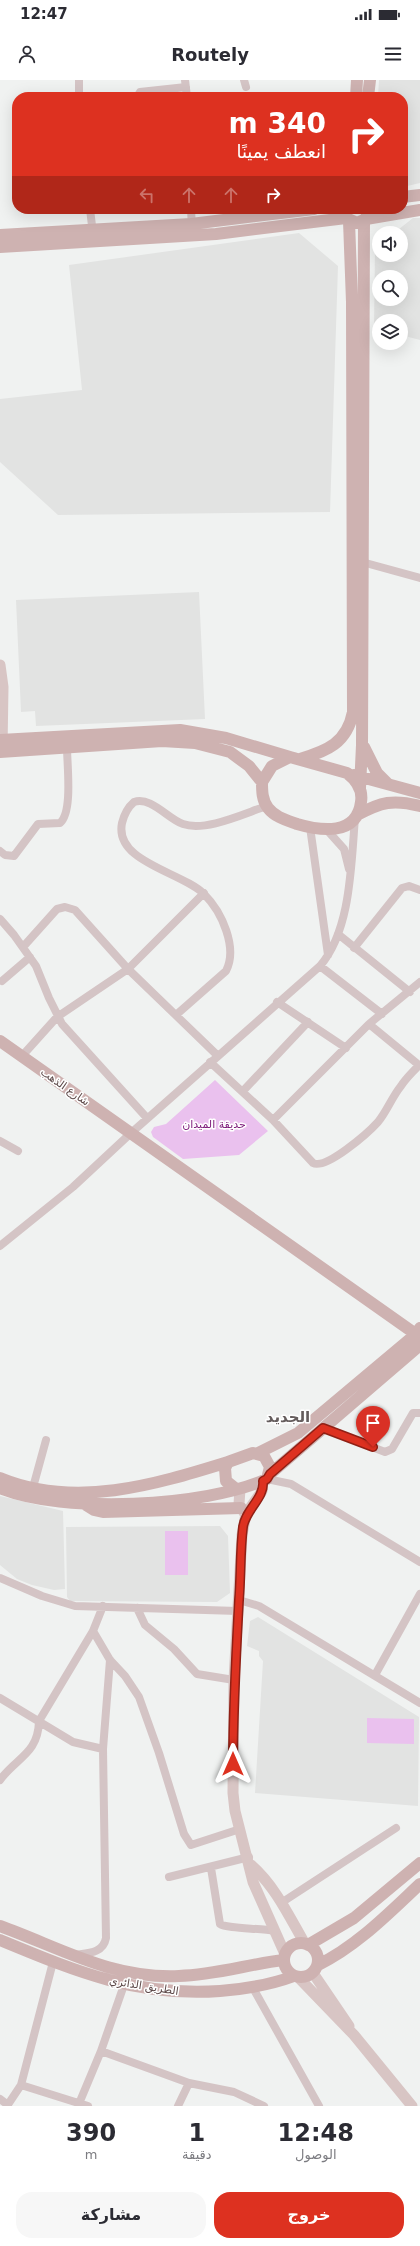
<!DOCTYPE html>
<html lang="ar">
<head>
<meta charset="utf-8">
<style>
  :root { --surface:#fff; --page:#f7f7f7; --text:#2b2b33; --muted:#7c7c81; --accent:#dd3120 }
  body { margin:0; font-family:"DejaVu Sans","Noto Naskh Arabic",sans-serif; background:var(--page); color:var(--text); direction:rtl; height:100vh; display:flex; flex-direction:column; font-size:15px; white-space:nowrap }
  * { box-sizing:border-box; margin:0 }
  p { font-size:13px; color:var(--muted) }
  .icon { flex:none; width:22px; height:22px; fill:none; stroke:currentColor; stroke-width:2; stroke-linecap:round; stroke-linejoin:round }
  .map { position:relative; height:2026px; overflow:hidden; direction:ltr }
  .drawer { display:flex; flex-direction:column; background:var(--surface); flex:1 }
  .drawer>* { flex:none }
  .top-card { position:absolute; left:12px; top:12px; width:396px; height:122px; border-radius:16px; box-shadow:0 4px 16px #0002; direction:rtl; background:#dd3120; color:#fff; overflow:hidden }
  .buttons { position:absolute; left:372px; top:146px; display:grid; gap:8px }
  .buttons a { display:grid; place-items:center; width:36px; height:36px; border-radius:50%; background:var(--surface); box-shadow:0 4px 16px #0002; font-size:20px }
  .pin { position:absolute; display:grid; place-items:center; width:34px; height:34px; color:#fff; margin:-41px -17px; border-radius:50% 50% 50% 0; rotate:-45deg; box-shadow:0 0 4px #0007 }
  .pin .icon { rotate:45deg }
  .me { position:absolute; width:44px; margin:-22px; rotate:0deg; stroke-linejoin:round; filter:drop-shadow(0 0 3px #0008) }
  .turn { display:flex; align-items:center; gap:14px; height:84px; padding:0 16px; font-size:18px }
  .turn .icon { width:52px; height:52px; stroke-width:2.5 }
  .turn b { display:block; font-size:28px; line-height:34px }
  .lanes { display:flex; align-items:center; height:38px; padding:0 16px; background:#0003; justify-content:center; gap:20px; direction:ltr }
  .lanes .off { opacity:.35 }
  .eta { display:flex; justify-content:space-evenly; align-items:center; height:68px; text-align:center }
  .eta b { font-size:24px; font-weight:600; line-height:28px }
  .action { display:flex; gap:8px; margin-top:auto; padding:8px 16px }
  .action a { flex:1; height:46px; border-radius:16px; background:var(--accent); color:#fff; font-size:16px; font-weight:600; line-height:46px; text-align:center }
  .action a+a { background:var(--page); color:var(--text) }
  .status { display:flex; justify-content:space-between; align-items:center; height:28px; padding:0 20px; background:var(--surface); direction:ltr }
  .status svg { height:11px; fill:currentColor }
  header { display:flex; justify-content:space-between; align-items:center; height:52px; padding:0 16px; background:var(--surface); font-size:18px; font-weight:600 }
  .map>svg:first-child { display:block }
  .education { fill:#e2e3e2; fill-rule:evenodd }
  .green { fill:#eac1ee }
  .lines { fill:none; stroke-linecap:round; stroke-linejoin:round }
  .street { stroke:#d4c4c5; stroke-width:8 }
  .secondary { stroke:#d8c5c4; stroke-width:11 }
  .primary { stroke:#ceb2b1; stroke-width:12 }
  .route-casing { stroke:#902015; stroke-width:10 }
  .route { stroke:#dd3120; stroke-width:7 }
  .labels { text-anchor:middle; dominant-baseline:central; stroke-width:3; stroke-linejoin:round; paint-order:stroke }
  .street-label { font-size:11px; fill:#5d4949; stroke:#fff }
  .park-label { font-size:11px; fill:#7d1b7a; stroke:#fff }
  .district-label { font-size:15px; font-weight:bold; fill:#655d5d; stroke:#fff }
</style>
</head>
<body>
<div class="status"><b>12:47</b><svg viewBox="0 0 49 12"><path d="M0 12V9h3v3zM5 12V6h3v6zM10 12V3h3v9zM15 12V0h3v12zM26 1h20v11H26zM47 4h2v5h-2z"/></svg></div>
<header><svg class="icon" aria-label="menu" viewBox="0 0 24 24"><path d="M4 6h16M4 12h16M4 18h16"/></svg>Routely<svg class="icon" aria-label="person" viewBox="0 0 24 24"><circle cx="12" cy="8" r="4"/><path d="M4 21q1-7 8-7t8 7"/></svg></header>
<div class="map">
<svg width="420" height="2026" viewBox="0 0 420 2026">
  <rect width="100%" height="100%" fill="#f0f2f1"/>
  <path class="education" d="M379,0H420V103L403,107V17H378Z
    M413,138H420V260L401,255V241H379V248L374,247L375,169L379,165V175H401V153H394ZM379,197H401V219H379Z
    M299,153L338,186L330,432L58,435L0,382V319L82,310L69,185Z
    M199,512L205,639L36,646L35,631L21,632L16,520Z
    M0,1416L63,1431L65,1509L54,1510L32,1505L17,1499L0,1485Z
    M220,1446L228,1456L230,1513L217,1522L70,1521L67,1517L66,1447Z
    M258,1537L419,1637L418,1726L255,1713L263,1581L259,1576V1571L247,1566L250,1541Z"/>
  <path class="green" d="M215,1000L268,1051L239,1075L183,1079L153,1057L151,1052L154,1047L166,1044Z
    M165,1451H188V1495H165Z
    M367,1638L414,1639V1664L367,1663Z"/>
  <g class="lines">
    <path class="street" d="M79,0V17
      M185,0L187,17
      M244,0L246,7
      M137,17L140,12L186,7
      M90,129L93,154
      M191,129L192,148
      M362,482L420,498
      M310,747L328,875
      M327,750L344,769L349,789
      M0,771L5,775L14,776L38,744L60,743C73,732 67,685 67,667
      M0,839L14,855L36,886L49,918L62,944L147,1038
      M338,854L410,912
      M23,867L57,829L65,827L75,830L128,889L217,975
      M354,868L402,808L409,806L420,810
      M320,886L382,934
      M2,901L30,877
      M277,922L346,968
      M176,935L226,891C238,868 222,832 204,814C182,792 114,782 122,743C124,735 127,728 134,722C151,716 168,739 183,744C206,752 245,733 267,726
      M369,944L420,986
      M22,976L57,937L128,889L204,813
      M210,982L273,1040L369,944L420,902
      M243,1011L308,942
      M273,1040L313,1083C326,1090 368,1053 378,1042C387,1031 392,1017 401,1006C406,998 413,992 419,985
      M0,1061L18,1071
      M0,1166L73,1107L131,1053L320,886C351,850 351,785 355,738
      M323,1348L385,1372L392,1369L413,1333H420
      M267,1399L291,1404L420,1482
      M32,1411L46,1360
      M0,1498L42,1516L75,1526L238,1531
      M239,1520L259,1526L420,1623
      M137,1528L145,1545L174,1569L197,1594L234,1600
      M93,1551L110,1580L125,1596L139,1617L159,1673L184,1754L191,1765L240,1749
      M375,1595L420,1514
      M0,1618L73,1662L103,1669L110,1580
      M0,1700C17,1677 38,1674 39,1641L93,1551L103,1526
      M211,1788L220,1844C227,1849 261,1848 274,1851
      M169,1797L249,1777
      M281,1823L396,1748
      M74,1875C87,1873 103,1874 106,1858L103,1669
      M253,1908L319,2026
      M101,1971L189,2003L234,2012L264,2026
      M21,2005L88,2026
      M0,2019L8,2025
      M7,2026L21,2005L53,1882
      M78,2026L101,1971L124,1905
      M178,2026L189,2003"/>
    <path class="secondary" d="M0,585L3,607L2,669
      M263,1401L262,1411L246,1434L242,1455L234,1600L233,1713L235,1731L253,1802L285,1874
      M240,1409L239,1424L245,1434
      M251,1785C275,1806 289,1836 305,1864
      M313,1893L349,1946
      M298,1897L354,1955L412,2026"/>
    <path class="primary" d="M356,17L357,0
      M368,17L370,0
      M403,117L420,115
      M343,129L346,138L357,143L366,139L368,129
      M366,139L420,130
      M0,155L191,144L314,129
      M0,167L216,154L346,138
      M0,660L180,650L226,658L290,677
      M364,667L377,693L387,703
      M0,672L162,661L195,663L230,672L249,686L262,702
      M290,677L347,693C356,700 363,710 361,722C357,756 321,751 297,744C286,740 275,737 268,728C262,720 262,711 262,702L272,686Z
      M300,679C327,671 347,663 353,632L352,222L349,141
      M354,695L420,713
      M360,708L362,665L364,140
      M357,735C381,722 393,719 420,726
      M0,961L420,1257
      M258,1373L298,1353L416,1254L420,1248
      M270,1394L420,1265
      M0,1398C75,1429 154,1405 228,1382
      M0,1408C63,1434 205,1427 267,1399L270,1387L264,1376L253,1373L228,1382L225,1388L226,1401L236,1409
      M86,1425L94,1430L103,1432L241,1428
      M0,1846C61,1868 111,1899 179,1896C215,1895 249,1884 284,1880
      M0,1860C75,1891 136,1917 220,1911C245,1909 270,1905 294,1896
      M284 1880a17 17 0 1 1 34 0a17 17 0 1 1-34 0Z
      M308,1865L354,1838L420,1783
      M318,1885C357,1866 389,1833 420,1804"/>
  </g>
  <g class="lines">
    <g class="route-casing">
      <path id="route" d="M233,1684C233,1629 236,1575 239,1520C241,1496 240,1471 243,1447C245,1430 265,1418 263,1401L267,1399L270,1394L323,1348L373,1367"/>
    </g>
    <use href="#route" class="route"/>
  </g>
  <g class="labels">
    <g class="street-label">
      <text transform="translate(65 1007) rotate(35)">شارع الذهب</text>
      <text transform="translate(144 1906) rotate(9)">الطريق الدائري</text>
    </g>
    <g class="park-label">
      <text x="214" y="1044">حديقة الميدان</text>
    </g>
    <g class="district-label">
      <text x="288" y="1337">الجديد</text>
    </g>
  </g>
</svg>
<div class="buttons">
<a><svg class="icon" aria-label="sound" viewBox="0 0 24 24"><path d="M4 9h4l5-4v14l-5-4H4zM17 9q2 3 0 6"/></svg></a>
<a><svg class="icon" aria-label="search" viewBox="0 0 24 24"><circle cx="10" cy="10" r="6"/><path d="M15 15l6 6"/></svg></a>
<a><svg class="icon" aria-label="layers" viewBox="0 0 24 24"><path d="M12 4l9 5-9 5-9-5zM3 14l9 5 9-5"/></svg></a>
</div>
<div class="pin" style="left:373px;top:1367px;background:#d93025"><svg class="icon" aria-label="arrive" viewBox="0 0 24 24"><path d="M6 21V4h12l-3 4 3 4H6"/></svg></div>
<svg class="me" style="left:233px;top:1684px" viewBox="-20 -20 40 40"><path d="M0-17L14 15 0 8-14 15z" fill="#dd3120" stroke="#fff" stroke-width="4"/></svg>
<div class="top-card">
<div class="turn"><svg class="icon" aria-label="right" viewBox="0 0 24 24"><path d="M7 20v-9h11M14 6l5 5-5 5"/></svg><div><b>340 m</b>انعطف يمينًا</div></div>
<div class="lanes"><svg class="icon off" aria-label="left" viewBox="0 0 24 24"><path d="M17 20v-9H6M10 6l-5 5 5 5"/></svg><svg class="icon off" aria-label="ahead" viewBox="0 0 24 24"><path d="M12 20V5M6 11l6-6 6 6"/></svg><svg class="icon off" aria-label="ahead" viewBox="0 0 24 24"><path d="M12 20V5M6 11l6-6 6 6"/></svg><svg class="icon" aria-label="right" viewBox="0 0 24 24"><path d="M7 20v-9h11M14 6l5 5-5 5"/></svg></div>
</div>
</div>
<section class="drawer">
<div class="eta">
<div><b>12:48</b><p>الوصول</p></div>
<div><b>1</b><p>دقيقة</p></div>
<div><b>390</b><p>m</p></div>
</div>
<div class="action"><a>خروج</a><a>مشاركة</a></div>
</section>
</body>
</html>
